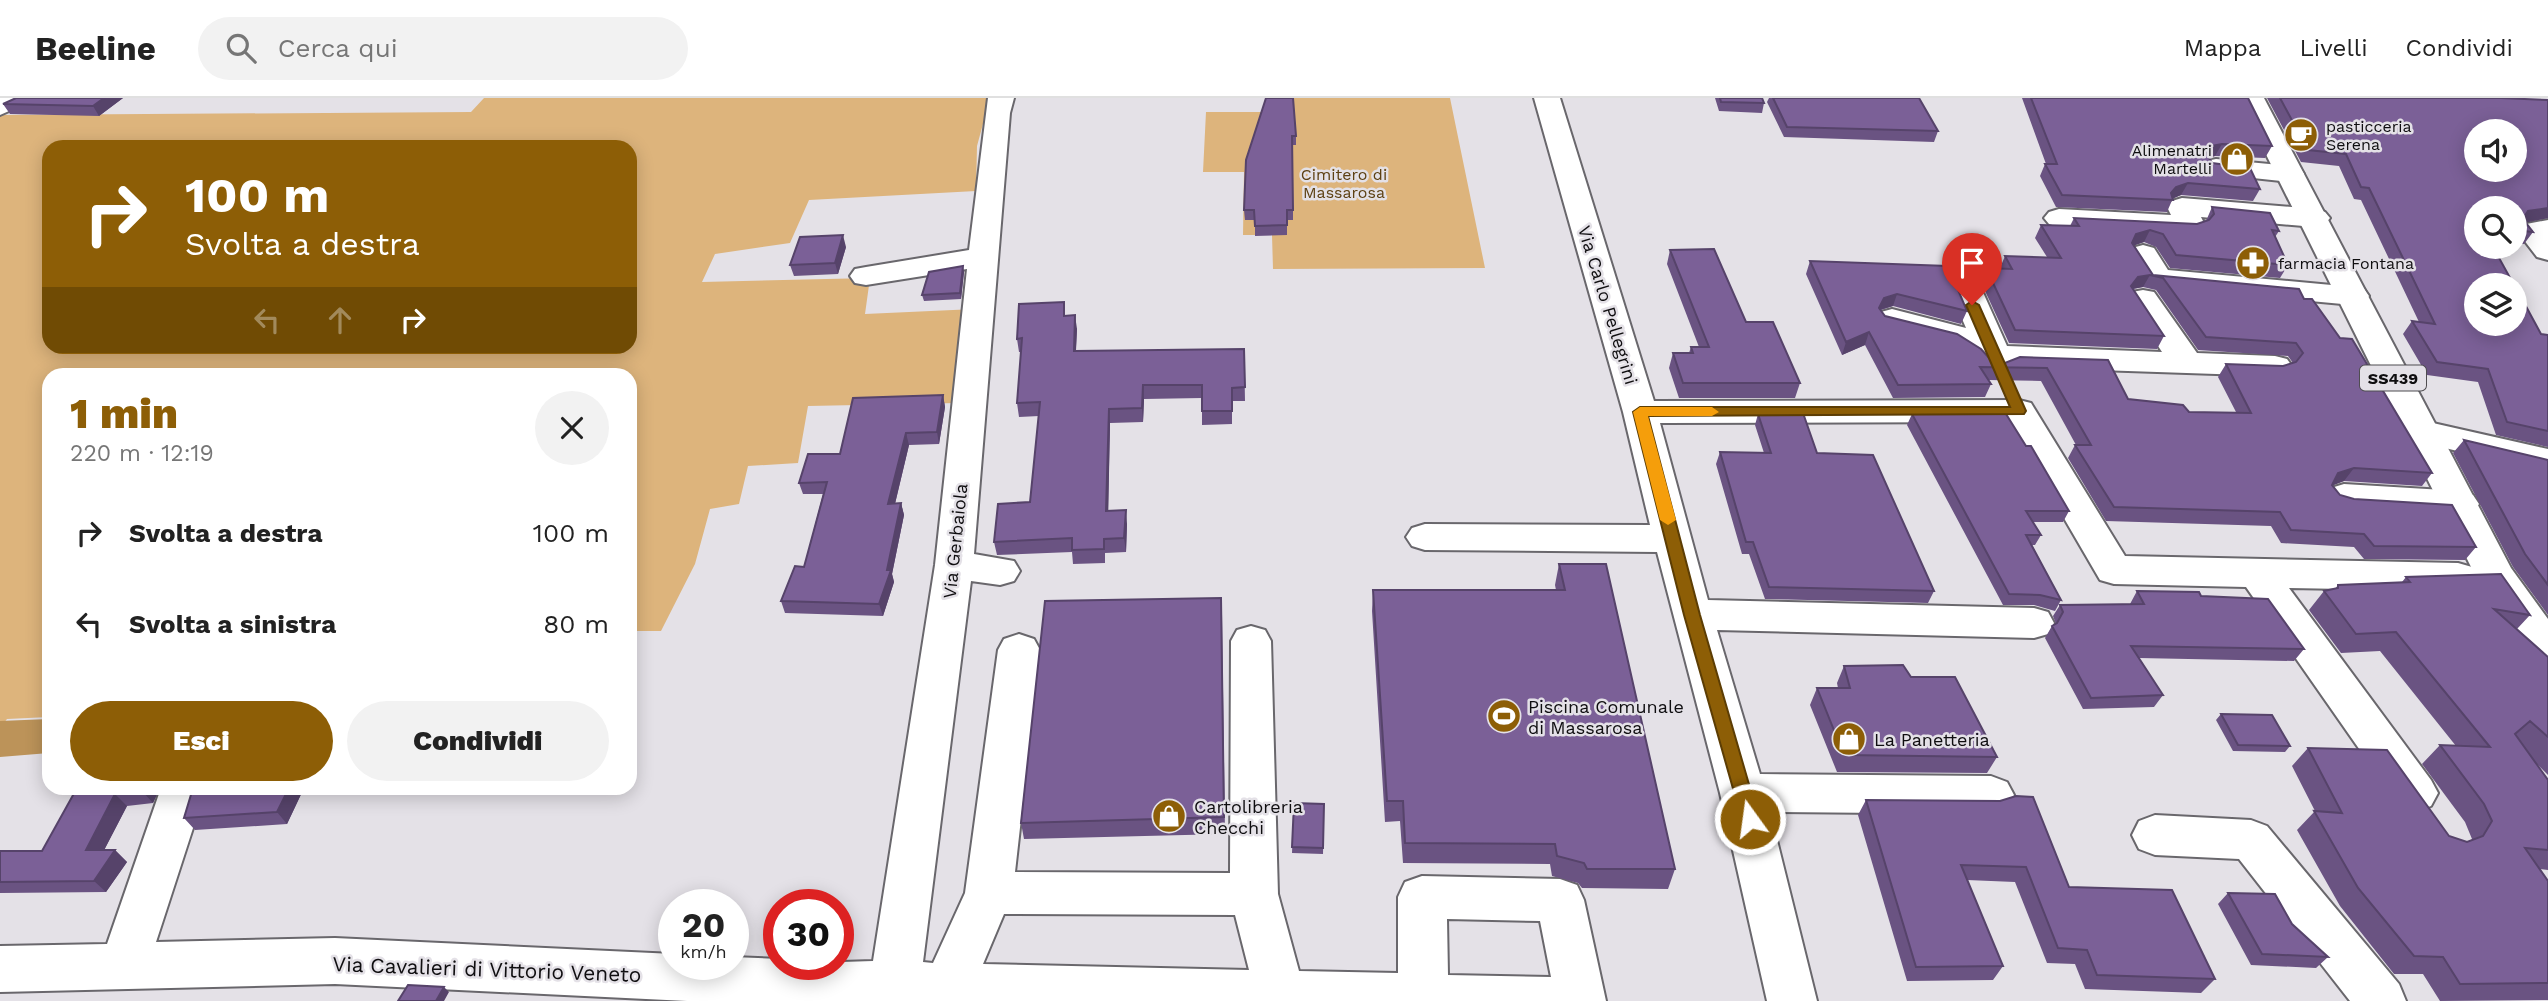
<!DOCTYPE html>
<html lang="it">
<head>
<meta charset="utf-8">
<style>
  :root { --surface:#fff; --page:#f2f2f2; --text:#222; --muted:#767676; --line:#e0e0e0; --accent:#8d5e06 }
  body { margin:0; font-family:"Work Sans",sans-serif; background:var(--page); color:var(--text); height:100vh; display:flex; flex-direction:column; font-size:26px; white-space:nowrap }
  * { box-sizing:border-box; margin:0 }
  p { font-size:23px; color:var(--muted) }
  .icon { flex:none; width:38px; height:38px; fill:none; stroke:currentColor; stroke-width:2; stroke-linecap:round; stroke-linejoin:round }
  .map { position:relative; flex:1; overflow:hidden }
  .panel { position:absolute; left:42px; top:270px; width:595px; height:427px; display:flex; flex-direction:column; background:var(--surface); border-radius:21px; box-shadow:0 4px 18px #0003 }
  .panel>* { flex:none }
  .top-card { position:absolute; left:42px; top:42px; width:595px; height:214px; border-radius:21px; box-shadow:0 4px 18px #0003; background:#8d5e06; color:#fff; overflow:hidden }
  .controls { position:absolute; left:2464px; top:21px; display:grid; gap:14px }
  .controls a { display:grid; place-items:center; width:63px; height:63px; border-radius:50%; background:var(--surface); box-shadow:0 4px 18px #0003; font-size:35px }
  .speed { position:absolute; left:658px; top:791px; display:flex; gap:14px; font-size:35px; font-weight:700; text-align:center }
  .speed>* { display:grid; place-content:center; width:91px; height:91px; border-radius:50%; background:var(--surface); box-shadow:0 4px 18px #0003; line-height:1 }
  .speed small { font-size:18px; font-weight:400 }
  .speed .limit { border:10px solid #d22; background:#fff; color:#111 }
  .pin { position:absolute; display:grid; place-items:center; width:60px; height:60px; color:#fff; margin:-72px -30px; border-radius:50% 50% 50% 0; rotate:-45deg; box-shadow:0 0 7px #0007 }
  .pin .icon { rotate:45deg }
  .me { position:absolute; width:77px; margin:-38px; rotate:346deg; stroke-linejoin:round; filter:drop-shadow(0 0 5px #0008) }
  .turn { display:flex; align-items:center; gap:24px; height:147px; padding:0 28px; font-size:32px }
  .turn .icon { width:91px; height:91px; stroke-width:2.5 }
  .turn b { display:block; font-size:49px; line-height:60px }
  .lanes { display:flex; align-items:center; height:66px; padding:0 28px; background:#0003; justify-content:center; gap:35px; direction:ltr }
  .lanes .off { opacity:.35 }
  .round { display:grid; place-items:center; flex:none; width:74px; height:74px; border-radius:37px; background:var(--page) }
  .overview { display:flex; align-items:center; justify-content:space-between; height:119px; padding:0 28px }
  h1 { font-size:42px; font-weight:800; line-height:52px; color:var(--accent) }
  .primary-button { display:flex; gap:14px; margin-top:auto; padding:14px 28px }
  .primary-button a { flex:1; height:80px; border-radius:42px; background:var(--accent); color:#fff; font-size:28px; font-weight:800; line-height:80px; text-align:center }
  .primary-button a+a { background:var(--page); color:var(--text) }
  ul { padding:0; list-style:none }
  li { display:flex; align-items:center; gap:21px; height:91px; padding:0 28px }
  li div { flex:1 }
  li b { display:block; font-size:26px }
  li em { font-style:normal }
  header { display:flex; align-items:center; gap:42px; box-sizing:border-box; height:98px; padding:0 35px; background:var(--surface); border-bottom:2px solid var(--line) }
  header strong { font-size:33px }
  nav { display:flex; gap:38px; margin-inline-start:auto; font-size:24px }
  .search { width:490px; height:63px; background:var(--page); display:flex; align-items:center; gap:18px; box-sizing:border-box; padding:0 24px; border-radius:38px; color:var(--muted); font-size:26px }
  .map>svg:first-child { display:block }
  .green { fill:#ddb47c; fill-rule:evenodd }
  .lines { fill:none; stroke-linecap:round; stroke-linejoin:round }
  .canal { fill:#bc9359; fill-rule:evenodd }
  .minor-casing { stroke:#69676c; stroke-width:4 }
  .major-casing { stroke:#69676c; stroke-width:4 }
  .minor { fill:#fff; fill-rule:evenodd }
  .major { fill:#fff; fill-rule:evenodd }
  .wall { fill:#6a5382 }
  .shaded-wall { fill:#56436a }
  .building { fill:#7b6097; stroke:#56436a; stroke-width:2; fill-rule:evenodd }
  .route { fill:#8d5e06; stroke:#5c3d04; stroke-width:2 }
  .slow { fill:#f59e0b }
  .labels { text-anchor:middle; dominant-baseline:central; stroke-width:5; stroke-linejoin:round; paint-order:stroke }
  .far-poi-label { font-size:16px; fill:#0f0e10; stroke:#e4e1e7; text-anchor:start }
  .far-park-label { font-size:16px; fill:#5d4012; stroke:#e4e1e7 }
  .shield { fill:#e4e1e7; stroke:#4f4d50; stroke-width:2 }
  .shield-label { font-size:16px; font-weight:bold; fill:#0f0e10 }
  .street-label { font-size:18px; fill:#0f0e10; stroke:#e4e1e7 }
  .poi-label { font-size:18px; fill:#0f0e10; stroke:#e4e1e7; text-anchor:start }
  .near-street-label { font-size:21px; fill:#0f0e10; stroke:#e4e1e7 }
</style>
</head>
<body>
<header>
<strong>Beeline</strong>
<div class="search"><svg class="icon" aria-label="search" viewBox="0 0 24 24"><circle cx="10" cy="10" r="6"/><path d="M15 15l6 6"/></svg>Cerca qui</div>
<nav><a>Mappa</a><a>Livelli</a><a>Condividi</a></nav>
</header>
<div class="map">
<svg width="2548" height="903" viewBox="0 0 2548 903">
  <rect width="100%" height="100%" fill="#e4e1e7"/>
  <path class="green" d="M484,0H990L977,48L976,93L809,102L790,145L715,156L702,184L870,180L865,216L975,211L958,305L808,308L798,365L748,368L739,406L710,411L695,466L661,533H630V276H49V619L7,621L0,630V17L471,14ZM49,49H630V248H49Z
    M1290,0H1450L1485,170L1273,171L1272,137H1243L1244,74H1203L1206,14H1266Z"/>
  <g class="lines">
    <path class="canal" d="M49,621V655L0,659V623Z"/>
    <g class="minor-casing">
      <path id="minor" d="M0,0H29L25,6L0,17Z
        M988,0H1014L1010,15L974,456L1014,463L1020,473L1014,483L1000,487L971,483L923,864L933,865L965,795L998,552L1004,541L1019,536L1034,541L1040,552L1015,774L1230,775L1231,543L1237,532L1251,528L1265,532L1271,543L1278,796L1299,873L1398,875V799L1405,784L1422,778L1560,781L1577,787L1584,802L1606,903H687L335,886L0,894V848L107,846L161,690H206L156,844L335,840L674,856V866H733V859L779,861V866L873,863L935,467L967,171L866,187L855,185L850,178L855,171L866,169L969,152ZM1004,816L1235,817L1249,872L983,866ZM1447,821L1540,823L1551,879L1448,877Z
        M1534,0H1560L1654,303L2019,302L2031,305L2125,458L2458,465L2472,469L2478,479L2472,489L2458,493L2289,490L2431,682L2438,695L2431,708L2415,714L2399,708L2246,489L2114,486L2100,482L2008,324L1660,325L1708,502L2034,510L2048,514L2054,525L2048,536L2034,540L1717,532L1760,676L1991,678L2007,684L2014,697L2007,710L1991,716L1770,714L1817,903H1767L1720,695L1657,454L1425,452L1412,448L1406,439L1412,430L1425,426L1650,427L1623,314Z
        M2216,61L2290,68L2300,70L2304,76L2300,82L2290,84L2206,75L2202,69L2206,63Z
        M2182,100L2315,111L2325,114L2330,120L2325,126L2315,129L2201,119L2205,127L2200,133L2190,136L2059,129L2049,126L2044,120L2049,114L2059,111L2171,117L2167,109L2172,103Z
        M2548,122V162L2537,159L2517,133L2521,127Z
        M2143,147L2154,150L2168,172L2353,189L2364,191L2369,198L2364,205L2353,207L2158,189L2147,187L2128,156L2132,150Z
        M1961,172L1972,174L1977,181L2007,248L2162,254L2127,201L2132,194L2143,192L2154,194L2197,255L2275,258L2287,261L2292,268L2287,275L2275,278L2013,269L2010,273L1998,276L1986,273C1965,241 1916,237 1881,228L1876,221L1881,214L1892,211L1966,230L1945,181L1950,174Z
        M2424,323L2548,351V375L2412,342L2406,334L2412,326Z
        M2344,386L2460,393L2473,397L2479,406L2473,415L2460,419L2344,412L2331,408L2325,399L2331,390Z
        M2155,717L2251,722L2267,728L2399,886L2406,903H2350L2239,761L2155,757L2139,751L2132,737L2139,723Z"/>
    </g>
    <g class="major-casing">
      <path id="major" d="M2238,0H2264L2511,470L2548,521V568L2533,563L2475,477Z"/>
    </g>
    <use href="#minor" class="minor"/>
    <use href="#major" class="major"/>
  </g>
  <path class="wall" d="M123,0L99,18L10,16L3,6Z
    M1266,0L1296,38V47H1293V122H1287V137L1255,138V122H1245L1244,112Z
    M1715,0H1762L1764,5L1762,15L1719,13Z
    M1769,0H1919L1938,33L1934,44L1784,39L1767,4Z
    M2022,0H2248L2272,48L2265,60L2215,58L2209,60L2212,65L2260,91L2253,103L2181,97L2173,100L2167,114L2056,109L2040,78L2045,66H2046Z
    M2267,0H2501L2548,120L2526,124L2533,134L2524,146L2515,145V110H2476V149L2541,236L2548,237V349L2496,337L2478,284L2427,277L2403,236L2412,223L2419,224L2361,102L2354,101L2339,68L2301,64Z
    M2212,109L2279,133L2275,139L2288,167L2280,180L2170,170L2156,149L2144,144L2134,147L2153,177L2304,201L2432,375L2422,388L2344,383L2332,387L2340,397L2476,449L2465,462L2364,461L2354,449L2281,445L2271,428L2106,423L2068,360L2075,347H2076L2041,283L1988,282L1991,286L1985,299L1893,300L1865,247L1842,257L1806,176L1810,163L1967,213L1961,226L1893,208L1881,212L1885,218L1991,262L2005,265L2020,259L2128,301L2189,314H2236L2218,279L2226,266L2283,268L2293,265L2288,258L2198,252L2156,192L2143,189L2133,191L2164,238L2157,251L2009,245L1980,182L1986,170H2000L2005,158L2047,159L2035,140L2041,127L2070,128L2074,120L2197,126L2206,123Z
    M846,149L838,176L794,178L790,167Z
    M1670,152L1746,224L1800,285L1795,300H1679L1669,270L1673,255H1689L1691,249H1699L1667,166Z
    M964,174L961,201L924,203L922,197Z
    M1066,218L1077,231L1076,253L1244,251L1245,303H1232V326L1202,327V300L1144,301L1143,324L1110,325L1108,413L1127,426L1126,454L1105,455V465L1073,466L1072,454L997,457L994,444L1030,404L1039,318L1019,319L1017,305L1021,254H1019L1017,241Z
    M943,297L945,309L939,346L909,347L895,406L901,405L904,417L892,476L894,484L883,518L785,515L781,503L804,469L823,396H803L799,385Z
    M1758,316L1817,355L1934,493L1928,505L1765,501L1749,456H1742L1716,366L1720,354L1764,355L1755,327Z
    M1912,316L2026,348L2069,413L2063,424H2033L2041,437L2035,447H2032L2061,502L2055,513L2034,507H2003L1907,327Z
    M2464,342L2548,362V517L2513,469L2453,355Z
    M1559,466L1675,771L1668,791L1582,790L1578,785L1552,778L1550,766L1403,765L1400,723L1385,724L1372,513L1373,492H1556L1555,487Z
    M2406,479L2530,517L2517,531L2548,559V677L2536,665L2548,682V772L2540,771L2548,783V902L2440,903L2423,876H2394L2340,808L2297,732L2315,713L2292,668L2308,650L2449,738L2467,744L2471,743L2472,741L2465,724L2422,666L2440,647L2456,648L2380,553L2341,555L2309,512L2324,493L2335,491L2338,487L2402,484Z
    M2137,493L2201,498L2304,551L2294,563L2139,560L2163,597L2154,609L2083,611L2045,540L2052,528L2056,526L2053,518L2060,507L2130,506Z
    M1222,516L1225,736L1024,741L1021,725Z
    M1844,568L1911,579L1997,659L1987,675L1837,674L1810,607L1817,590H1838L1837,585Z
    M2221,616L2290,648L2285,654L2233,653L2216,622Z
    M77,690H160L153,705L127,708L104,752H115L127,764L106,794L0,795V753H42Z
    M304,690L287,726L195,732L184,720Z
    M1866,702L2000,703L2069,789L2215,881L2201,895L2085,891L2075,866L2047,865L2015,784L1967,782L2003,868L1993,882L1907,883L1858,717Z
    M1294,705L1324,706L1323,756L1292,755Z
    M2228,795L2292,826L2328,859L2316,870L2251,867L2218,806Z"/>
  <path class="shaded-wall" d="M104,0H123L99,18L93,8Z
    M2222,46L2215,58L2205,60L2206,55L2212,48Z
    M2188,85L2181,97L2170,102L2171,95L2176,89Z
    M2548,110V120L2519,126L2528,113Z
    M2150,132L2144,144L2130,149L2136,136Z
    M843,137L846,149L838,176L835,165Z
    M963,168L964,174L961,201L960,195Z
    M2150,177L2143,189L2132,191L2131,188L2138,179Z
    M1897,196L1893,208L1879,212V210L1884,200Z
    M1075,217L1077,231L1075,267L1074,253Z
    M1869,234L1865,247L1842,257L1846,244Z
    M1143,287L1144,301L1143,324L1142,310Z
    M943,297L945,309L939,346L937,334Z
    M1109,311L1110,325L1108,427L1106,413Z
    M906,335L909,347L892,418L888,406Z
    M2354,370L2344,383L2329,389L2338,375Z
    M901,405L904,417L892,476L894,484L883,518L879,506Z
    M1126,412L1127,426L1126,454L1124,440Z
    M143,690H160L153,705L142,693Z
    M289,690H304L287,726L277,714Z
    M115,696L127,708L98,764L86,752Z
    M115,752L127,764L106,794L94,783Z
    M444,889L449,894L444,903H436Z"/>
  <path class="building" d="M16,0H104L93,8L3,6Z
    M1266,0H1293L1296,38H1292L1293,112H1287V127L1255,128L1254,112H1244L1246,62Z
    M1720,0H1762L1764,5L1721,4Z
    M1773,0H1919L1938,33L1787,29Z
    M2031,0H2248L2272,48L2222,46L2212,48L2206,55L2212,65L2250,70L2260,91L2188,85L2176,89L2171,95L2173,102L2062,97L2045,66H2057Z
    M2280,0H2501L2548,2V110L2528,113L2523,121L2533,134L2515,132V110H2476V149H2493L2514,187H2476V226H2515V188L2541,236L2548,237V333L2507,324L2488,271L2437,264L2412,223L2435,226L2369,90L2361,89L2346,56L2308,52ZM2476,33H2515V72H2476Z
    M2212,109L2270,115L2279,133L2272,132L2288,167L2176,157L2163,136L2150,132L2136,136L2132,145L2153,177L2299,191L2304,201H2312L2340,240L2352,241L2432,375L2354,370L2338,375L2332,387L2340,397L2354,401L2452,407L2476,449L2374,448L2364,436L2291,432L2280,414L2114,409L2075,347H2091L2047,270L1980,269L1991,286L1898,287L1869,234L1846,244L1810,163L1948,168L1967,213L1897,196L1884,200L1879,210L1885,218L1957,236L1981,251L1991,262L2005,265L2020,259L2108,262L2128,301L2183,307L2189,314L2251,315L2226,266L2283,268L2296,264L2303,255L2296,245L2206,239L2163,180L2150,177L2138,179L2131,188L2164,238L2015,232L1986,170L2012,171L2005,158L2061,160L2041,127L2079,128L2074,120L2197,126L2209,122L2214,116Z
    M843,137L835,165L790,167L800,139Z
    M1714,151L1746,224H1773L1800,285H1683L1673,255H1693L1691,249H1709L1670,152Z
    M963,168L960,195L922,197L929,174Z
    M1064,204V218L1075,217L1074,253L1244,251L1245,289L1232,290V313H1202V287H1143L1142,310L1109,311L1106,413L1126,412L1124,440L1104,441V451L1072,452V440L994,444L998,406L1030,404L1040,304L1017,305L1022,240L1017,241L1019,206Z
    M943,297L937,334L906,335L888,406L901,405L887,472H891L879,506L781,503L795,468L804,469L827,384L799,385L808,356H840L853,300Z
    M1803,315L1817,355L1873,357L1934,493L1769,489L1753,444H1746L1720,354L1771,355L1758,316Z
    M1912,316H2006L2026,348H2031L2069,413H2026L2041,437H2026L2061,502L2040,497L2009,496Z
    M2464,342L2548,362V487L2525,456Z
    M1559,466H1606L1675,771H1587L1584,765L1557,758L1555,746L1405,745L1403,703H1387L1373,492H1565Z
    M2501,476L2530,517L2494,511L2548,559V639L2530,623L2515,636L2548,682V752L2525,750L2548,783V885L2460,886L2443,859L2414,858L2358,790L2314,713L2342,715L2308,650L2387,652L2449,738L2467,744L2483,738L2492,723L2484,706L2440,647L2490,649L2396,534L2356,536L2324,493L2338,490V487L2410,484L2406,479Z
    M2137,493L2199,494L2201,498L2268,501L2304,551L2131,548L2163,597L2091,600L2052,528L2057,525L2063,514L2060,507L2144,506Z
    M1221,500L1224,719L1021,725L1045,503Z
    M1903,567L1911,579H1955L1997,659L1844,657L1817,590H1850L1844,568Z
    M2221,616L2272,617L2290,648L2238,647Z
    M77,690H143L142,693L115,696L86,752H115L94,783L0,784V753H42Z
    M193,690H289L277,714L184,720Z
    M2016,698L2033,699L2069,789L2172,792L2215,881L2097,877L2087,852L2058,850L2026,769L1961,767L2003,868L1916,869L1866,702L2000,703Z
    M1294,705L1324,706L1323,750L1292,749Z
    M2228,795L2275,796L2292,826L2328,859L2262,856Z
    M408,887L444,889L436,903H398Z"/>
  <path class="route" d="M1972,203L1979,207L2026,313L2024,316L1648,318L1700,517L1759,721L1756,726H1743L1684,517L1633,314L1640,309H2010L1966,207Z"/>
  <path class="slow" d="M1640,309H1712L1719,314L1712,318H1648L1676,422L1668,427L1660,422L1633,314Z"/>
  <defs>
    <g id="cafe-disc" transform="scale(1.75)"><circle r="9.5" fill="#8d5e06" stroke="#e4e1e7"/><path d="M-5.5-4.5H6V0H3Q3 3.5 0 3.5H-2.5Q-5.5 3.5-5.5 0ZM3-3.2v2h1.7v-2ZM-6 4.5H4V6H-6Z" fill="#fff"/></g>
    <g id="shop-disc" transform="scale(1.75)"><circle r="9.5" fill="#8d5e06" stroke="#e4e1e7"/><path d="M-5-2.5h2.3a2.7 3.5 0 0 1 5.4 0H5L5.5 6h-11ZM-1.5-2.5h3a1.5 2.3 0 0 0-3 0Z" fill="#fff"/></g>
    <g id="pharmacy-disc" transform="scale(1.75)"><circle r="9.5" fill="#8d5e06" stroke="#e4e1e7"/><path d="M-2-6h4v4h4v4h-4v4h-4v-4h-4v-4h4Z" fill="#fff"/></g>
    <g id="stadium-disc" transform="scale(1.75)"><circle r="9.5" fill="#8d5e06" stroke="#e4e1e7"/><path d="M0-5a6.5 5 0 1 0 0 10a6.5 5 0 1 0 0-10ZM-3.5-1.8h7v3.6h-7Z" fill="#fff"/></g>
  </defs>
  <g fill-rule="evenodd">
    <use href="#cafe-disc" x="2301" y="37"/>
    <use href="#shop-disc" x="2237" y="61"/>
    <use href="#pharmacy-disc" x="2253" y="165"/>
    <use href="#stadium-disc" x="1504" y="618"/>
    <use href="#shop-disc" x="1849" y="641"/>
    <use href="#shop-disc" x="1169" y="718"/>
  </g>
  <g class="labels">
    <g class="far-poi-label">
      <text x="2326" y="28">pasticceria<tspan x="2326" dy="18">Serena</tspan></text>
      <text x="2212" y="52" text-anchor="end">Alimenatri<tspan x="2212" dy="18">Martelli</tspan></text>
      <text x="2278" y="165">farmacia Fontana</text>
    </g>
    <g class="far-park-label">
      <text x="1344" y="76">Cimitero di<tspan x="1344" dy="18">Massarosa</tspan></text>
    </g>
    <rect class="shield" x="2360" y="267.5" width="66" height="25" rx="5"/>
    <g class="shield-label">
      <text x="2393" y="280">SS439</text>
    </g>
    <g class="street-label">
      <text transform="translate(1608 207) rotate(73)">Via Carlo Pellegrini</text>
      <text transform="translate(955 443) rotate(-84)">Via Gerbaiola</text>
    </g>
    <g class="poi-label">
      <text x="1528" y="608">Piscina Comunale<tspan x="1528" dy="21">di Massarosa</tspan></text>
      <text x="1874" y="641">La Panetteria</text>
      <text x="1194" y="708">Cartolibreria<tspan x="1194" dy="21">Checchi</tspan></text>
    </g>
    <g class="near-street-label">
      <text transform="translate(487 871) rotate(2)">Via Cavalieri di Vittorio Veneto</text>
    </g>
  </g>
</svg>
<div class="controls">
<a><svg class="icon" aria-label="sound" viewBox="0 0 24 24"><path d="M4 9h4l5-4v14l-5-4H4zM17 9q2 3 0 6"/></svg></a>
<a><svg class="icon" aria-label="search" viewBox="0 0 24 24"><circle cx="10" cy="10" r="6"/><path d="M15 15l6 6"/></svg></a>
<a><svg class="icon" aria-label="layers" viewBox="0 0 24 24"><path d="M12 4l9 5-9 5-9-5zM3 14l9 5 9-5"/></svg></a>
</div>
<div class="speed"><div>20<small>km/h</small></div><div class="limit">30</div></div>
<div class="pin" style="left:1972px;top:207px;background:#d93025"><svg class="icon" aria-label="arrive" viewBox="0 0 24 24"><path d="M6 21V4h12l-3 4 3 4H6"/></svg></div>
<svg class="me" style="left:1750px;top:721px" viewBox="-20 -20 40 40"><circle r="17" fill="#8d5e06" stroke="#fff" stroke-width="3"/><path d="M0-11L8 9 0 5-8 9z" fill="#fff"/></svg>
<div class="top-card">
<div class="turn"><svg class="icon" aria-label="right" viewBox="0 0 24 24"><path d="M7 20v-9h11M14 6l5 5-5 5"/></svg><div><b>100 m</b>Svolta a destra</div></div>
<div class="lanes"><svg class="icon off" aria-label="left" viewBox="0 0 24 24"><path d="M17 20v-9H6M10 6l-5 5 5 5"/></svg><svg class="icon off" aria-label="ahead" viewBox="0 0 24 24"><path d="M12 20V5M6 11l6-6 6 6"/></svg><svg class="icon" aria-label="right" viewBox="0 0 24 24"><path d="M7 20v-9h11M14 6l5 5-5 5"/></svg></div>
</div>
<section class="panel">
<div class="overview"><div><h1>1 min</h1><p>220 m · 12:19</p></div><a class="round"><svg class="icon" aria-label="close" viewBox="0 0 24 24"><path d="M6 6l12 12M18 6L6 18"/></svg></a></div>
<ul>
<li><svg class="icon" aria-label="right" viewBox="0 0 24 24"><path d="M7 20v-9h11M14 6l5 5-5 5"/></svg><div><b>Svolta a destra</b></div><em>100 m</em></li>
<li><svg class="icon" aria-label="left" viewBox="0 0 24 24"><path d="M17 20v-9H6M10 6l-5 5 5 5"/></svg><div><b>Svolta a sinistra</b></div><em>80 m</em></li>
</ul>
<div class="primary-button"><a>Esci</a><a>Condividi</a></div>
</section>
</div>
</body>
</html>
